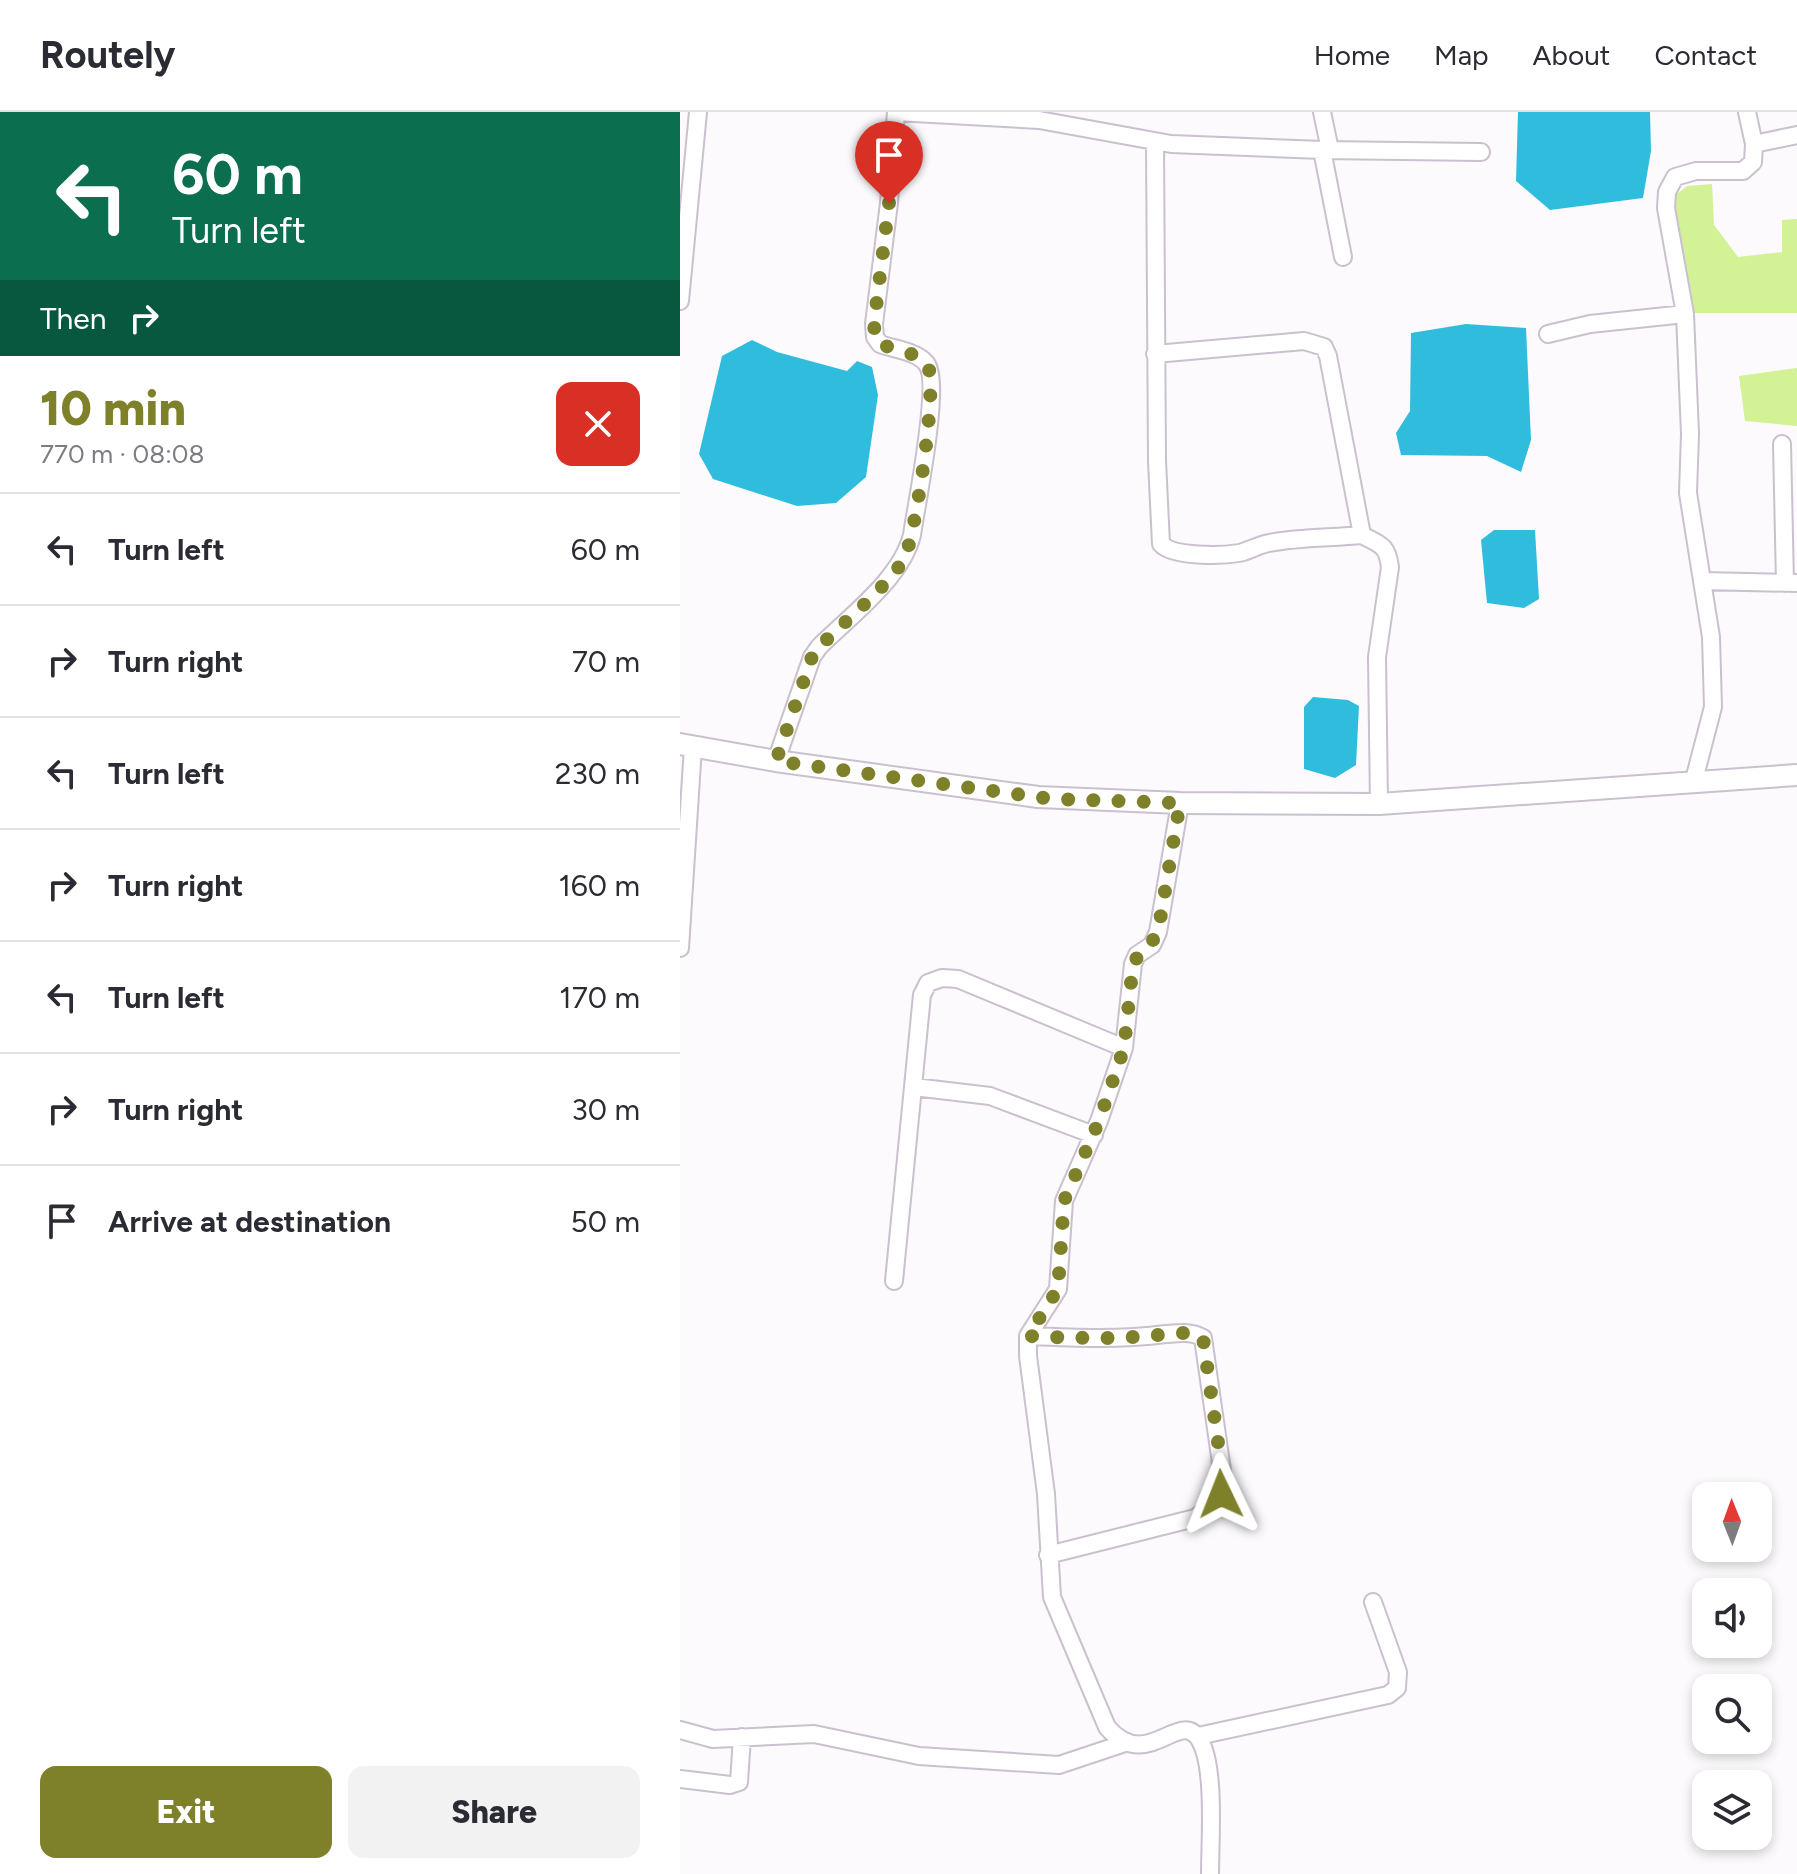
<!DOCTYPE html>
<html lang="en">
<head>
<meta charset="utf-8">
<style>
  :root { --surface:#fff; --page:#f2f2f3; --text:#2b2b33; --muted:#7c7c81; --line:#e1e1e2; --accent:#7f812a }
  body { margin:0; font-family:Figtree,sans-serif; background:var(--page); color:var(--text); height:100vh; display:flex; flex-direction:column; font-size:30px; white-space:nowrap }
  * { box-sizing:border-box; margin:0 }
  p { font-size:26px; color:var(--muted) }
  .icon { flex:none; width:44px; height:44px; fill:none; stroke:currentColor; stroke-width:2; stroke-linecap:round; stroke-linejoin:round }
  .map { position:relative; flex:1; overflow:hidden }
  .sheet { display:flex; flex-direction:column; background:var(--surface); width:680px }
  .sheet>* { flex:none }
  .guide { background:#0b6e4f; color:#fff; overflow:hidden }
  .needle { width:52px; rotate:359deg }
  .controls { position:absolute; left:1012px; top:1370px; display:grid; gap:16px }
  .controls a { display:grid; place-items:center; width:80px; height:80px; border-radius:16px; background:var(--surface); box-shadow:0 4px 12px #0003; font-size:40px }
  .pin { position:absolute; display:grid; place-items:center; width:68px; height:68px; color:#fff; margin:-82px -34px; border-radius:50% 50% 50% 0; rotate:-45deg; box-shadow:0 0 8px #0007 }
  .pin .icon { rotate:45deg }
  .me { position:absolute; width:88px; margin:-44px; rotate:358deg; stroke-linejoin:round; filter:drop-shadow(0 0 6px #0008) }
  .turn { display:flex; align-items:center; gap:28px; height:168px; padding:0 40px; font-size:36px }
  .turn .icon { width:104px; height:104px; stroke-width:2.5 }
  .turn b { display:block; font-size:56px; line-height:68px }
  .then { display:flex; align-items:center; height:76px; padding:0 40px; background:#0003; gap:16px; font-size:30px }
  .round { display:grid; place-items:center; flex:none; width:84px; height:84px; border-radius:16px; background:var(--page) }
  .head { display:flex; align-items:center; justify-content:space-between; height:136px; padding:0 40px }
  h1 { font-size:48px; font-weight:800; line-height:60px; color:var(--accent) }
  .cta { display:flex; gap:16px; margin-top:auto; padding:16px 40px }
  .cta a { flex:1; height:92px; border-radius:16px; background:var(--accent); color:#fff; font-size:32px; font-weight:800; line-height:92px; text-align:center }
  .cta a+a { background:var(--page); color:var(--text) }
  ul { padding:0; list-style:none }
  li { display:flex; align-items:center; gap:24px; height:112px; padding:0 40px; border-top:2px solid var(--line) }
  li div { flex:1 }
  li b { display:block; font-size:30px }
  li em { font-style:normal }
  header { display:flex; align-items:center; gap:48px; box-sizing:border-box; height:112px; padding:0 40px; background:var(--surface); border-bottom:2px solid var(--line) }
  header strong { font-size:38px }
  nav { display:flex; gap:44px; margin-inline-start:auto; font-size:28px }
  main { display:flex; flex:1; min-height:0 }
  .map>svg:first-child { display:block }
  .green { fill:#d3f195 }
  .water { fill:#30bddd }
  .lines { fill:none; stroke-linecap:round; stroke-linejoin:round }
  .minor-casing { stroke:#cbc0ce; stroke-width:20 }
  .tertiary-casing { stroke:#cbc0ce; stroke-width:24 }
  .minor { stroke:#fff; stroke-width:16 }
  .tertiary { stroke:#fff; stroke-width:20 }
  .route { stroke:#7f812a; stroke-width:14; stroke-dasharray:0 25.2 }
</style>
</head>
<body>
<header>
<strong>Routely</strong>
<nav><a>Home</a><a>Map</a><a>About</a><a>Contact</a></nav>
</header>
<main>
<section class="sheet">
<div class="guide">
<div class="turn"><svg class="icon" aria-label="left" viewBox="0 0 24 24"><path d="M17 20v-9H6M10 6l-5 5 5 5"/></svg><div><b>60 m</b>Turn left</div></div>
<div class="then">Then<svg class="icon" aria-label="right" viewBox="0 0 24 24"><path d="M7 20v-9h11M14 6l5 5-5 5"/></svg></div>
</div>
<div class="head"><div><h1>10 min</h1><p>770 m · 08:08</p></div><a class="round" style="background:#d93025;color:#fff"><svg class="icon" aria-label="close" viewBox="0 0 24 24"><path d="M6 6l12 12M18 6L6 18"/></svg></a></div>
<ul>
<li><svg class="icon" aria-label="left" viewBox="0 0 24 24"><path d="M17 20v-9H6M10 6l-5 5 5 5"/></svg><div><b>Turn left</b></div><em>60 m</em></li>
<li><svg class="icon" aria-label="right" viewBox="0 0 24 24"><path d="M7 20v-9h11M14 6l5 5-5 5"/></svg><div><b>Turn right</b></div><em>70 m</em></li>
<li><svg class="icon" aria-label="left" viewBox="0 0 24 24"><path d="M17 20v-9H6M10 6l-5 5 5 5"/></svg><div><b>Turn left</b></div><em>230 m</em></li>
<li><svg class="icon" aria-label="right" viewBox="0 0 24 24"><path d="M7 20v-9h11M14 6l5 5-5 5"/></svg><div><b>Turn right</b></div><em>160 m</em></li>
<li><svg class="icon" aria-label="left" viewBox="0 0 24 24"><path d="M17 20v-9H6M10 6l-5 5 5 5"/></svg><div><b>Turn left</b></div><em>170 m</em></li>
<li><svg class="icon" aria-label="right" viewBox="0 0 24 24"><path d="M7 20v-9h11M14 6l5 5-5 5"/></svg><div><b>Turn right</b></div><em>30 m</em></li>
<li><svg class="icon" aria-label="arrive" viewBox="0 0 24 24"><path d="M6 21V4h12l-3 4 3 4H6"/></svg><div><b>Arrive at destination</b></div><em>50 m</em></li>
</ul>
<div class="cta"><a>Exit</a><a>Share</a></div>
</section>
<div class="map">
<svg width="1117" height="1762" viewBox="0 0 1117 1762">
  <rect width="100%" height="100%" fill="#fcfafd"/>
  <path class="green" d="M1032,72L1034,113L1058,145L1102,140V108L1117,107V201H1013L992,86L1007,74Z
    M1117,256V314L1065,309L1059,264Z"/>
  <path class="water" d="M838,0H970L971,39L963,86L870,98L836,69Z
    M786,212L846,216L851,328L841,360L807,344L721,343L716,321L730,299L731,221Z
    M72,228L97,240L167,259L177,249L192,255L198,283L186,365L156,391L117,394L33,367L19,342L42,244Z
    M814,418H855L859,487L844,496L807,491L801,428Z
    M633,585L668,588L679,594L676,653L655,666L624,657V595Z"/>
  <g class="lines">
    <g class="minor-casing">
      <path id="minor" d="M216,0L359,8L491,32L642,38L801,40
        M642,0L650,38
        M475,31L477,349L481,432C493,445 541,444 559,441C569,439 578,433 589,431C619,425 651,426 682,423
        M1074,32L1117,23
        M642,38L663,145
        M0,189L18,0
        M868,222L910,212L1005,202
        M475,242L624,229L644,235L648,244L682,423C700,433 707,432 710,455L697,545L699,692
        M1102,332L1105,471
        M1022,469L1117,471
        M96,649L132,545L139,535C170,504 221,467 232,423C236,394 262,269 246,251C236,239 213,237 200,232L195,225L194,212L209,91L216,0
        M1014,668L1033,595L1031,525L1008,381L1010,322L1005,202L986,96L987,80L995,65L1016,59H1063L1073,50L1074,32L1067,0
        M500,691L478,820L472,833L457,843L453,852L444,936L419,1009L384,1089L378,1177L348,1224V1244L366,1382L372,1485L427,1615C467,1662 499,1596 519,1627C536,1653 530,1729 530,1762
        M0,836L13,635
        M234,975L310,984L414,1023
        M214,1169L242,883L248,871L262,866L278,867L444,936
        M348,1224C395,1226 440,1228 486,1222C499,1221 512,1219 523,1226L544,1372C540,1389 529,1396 515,1406L368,1443
        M0,1618L33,1627L134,1622L239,1644L379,1653L445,1631
        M518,1624L708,1583L717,1576L718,1560L693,1490
        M0,1667L50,1673L59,1670L62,1625"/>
    </g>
    <g class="tertiary-casing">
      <path id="tertiary" d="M0,632L96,649L358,685L500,691L699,692L1117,663"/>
    </g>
    <use href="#minor" class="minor"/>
    <use href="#tertiary" class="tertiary"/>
  </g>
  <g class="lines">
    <path class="route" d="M209,91L194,212L195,225L200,232C215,238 239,240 248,255C258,273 235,427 224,447C209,473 162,512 139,535L132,545L96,649L372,687L500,691L478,820C471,834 460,839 453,852L444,936L419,1009L384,1089L378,1177L348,1224C395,1226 440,1228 486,1222C499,1221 511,1219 523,1226L544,1372L541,1382"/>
  </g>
</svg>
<div class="controls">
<a><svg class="needle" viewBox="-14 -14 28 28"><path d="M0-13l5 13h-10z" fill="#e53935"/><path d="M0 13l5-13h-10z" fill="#7c7c81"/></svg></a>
<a><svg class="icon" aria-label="sound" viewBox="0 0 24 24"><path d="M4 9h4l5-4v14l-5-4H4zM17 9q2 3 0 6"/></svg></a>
<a><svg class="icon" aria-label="search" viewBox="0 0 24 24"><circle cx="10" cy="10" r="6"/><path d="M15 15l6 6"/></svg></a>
<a><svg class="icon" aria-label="layers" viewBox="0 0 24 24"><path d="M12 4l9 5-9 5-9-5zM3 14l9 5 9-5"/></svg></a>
</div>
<div class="pin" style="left:209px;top:91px;background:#d93025"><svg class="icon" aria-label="arrive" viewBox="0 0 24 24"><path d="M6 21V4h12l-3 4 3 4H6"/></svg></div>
<svg class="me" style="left:541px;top:1382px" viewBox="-20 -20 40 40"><path d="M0-17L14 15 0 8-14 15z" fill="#7f812a" stroke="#fff" stroke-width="4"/></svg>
</div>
</main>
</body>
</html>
